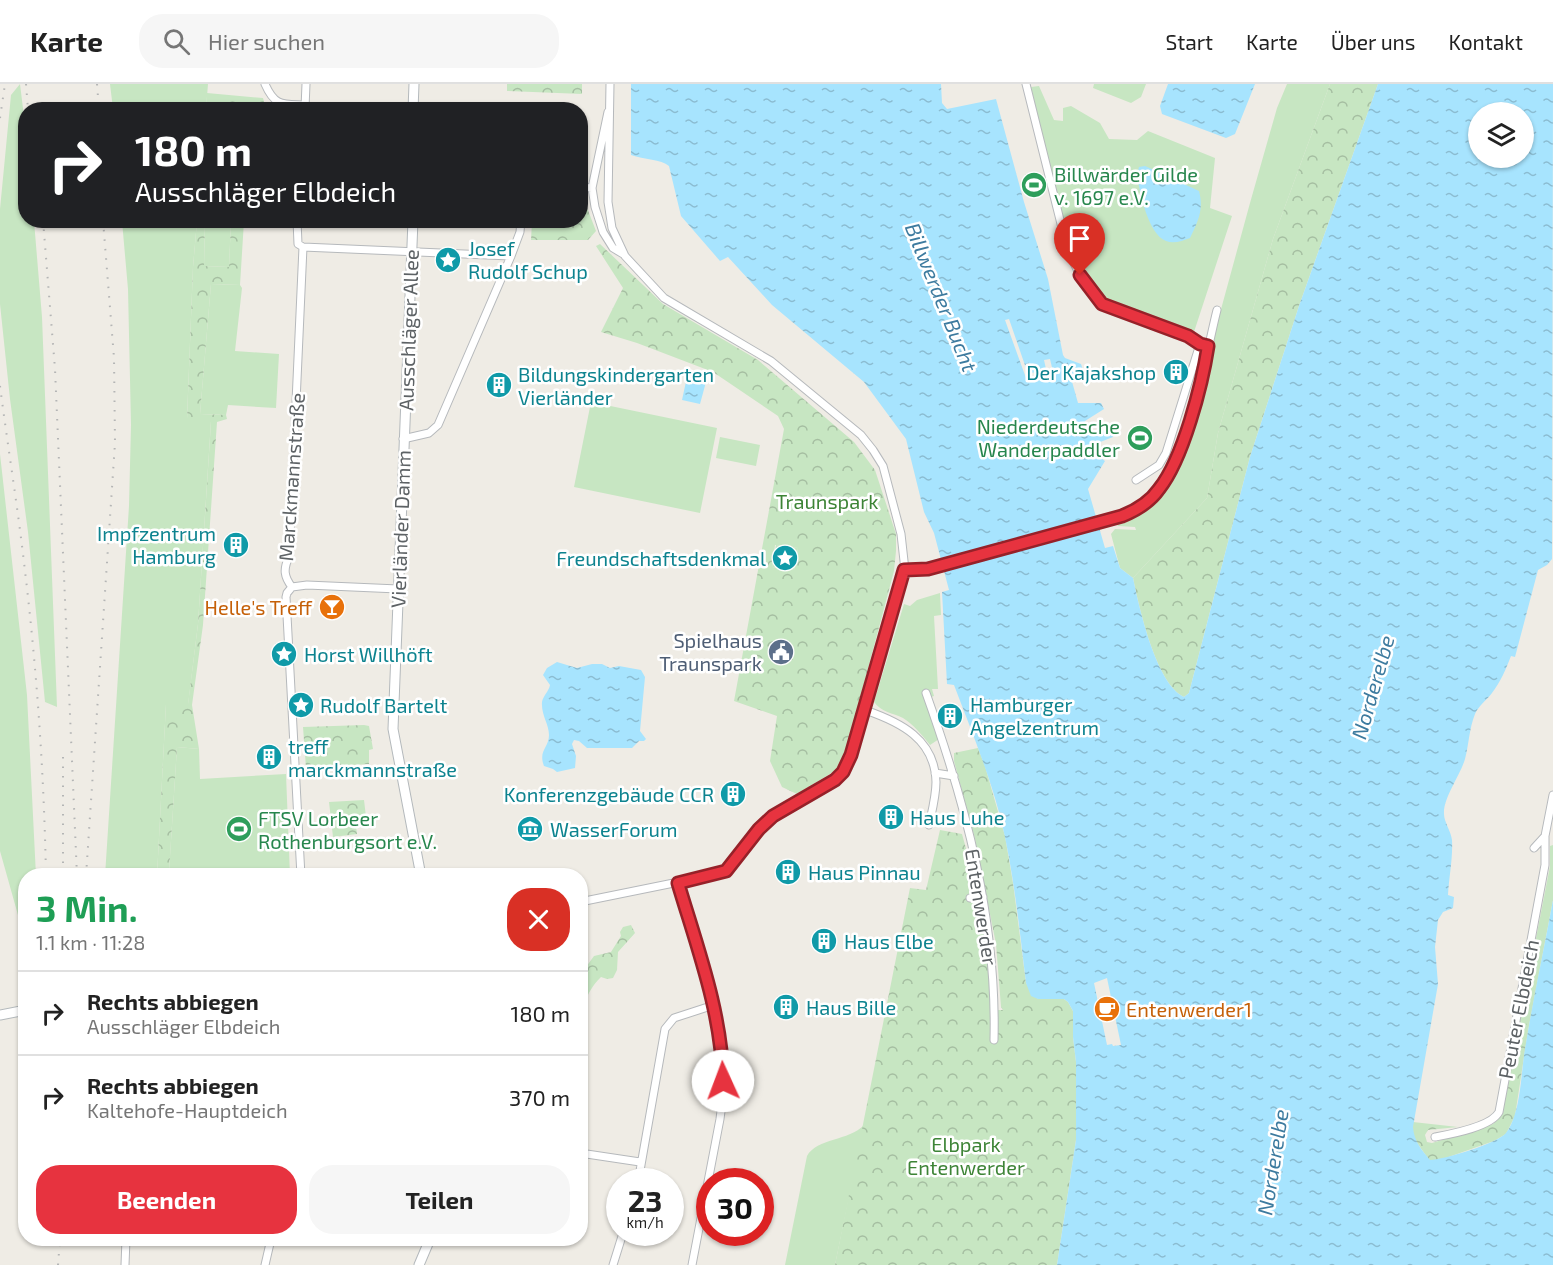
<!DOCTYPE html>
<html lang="de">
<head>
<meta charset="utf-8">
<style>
  :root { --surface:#fff; --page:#f6f6f6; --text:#222; --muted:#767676; --line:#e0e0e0; --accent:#e7333f }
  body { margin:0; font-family:"Exo 2",sans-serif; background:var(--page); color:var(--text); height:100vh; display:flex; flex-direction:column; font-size:22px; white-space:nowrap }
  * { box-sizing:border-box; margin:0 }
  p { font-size:20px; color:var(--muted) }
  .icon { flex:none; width:33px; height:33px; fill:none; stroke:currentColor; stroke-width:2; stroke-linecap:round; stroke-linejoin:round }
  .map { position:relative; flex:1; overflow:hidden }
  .side { position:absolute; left:18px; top:784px; width:570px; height:378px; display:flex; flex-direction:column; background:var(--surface); border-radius:24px; box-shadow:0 2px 4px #0004 }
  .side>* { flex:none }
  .top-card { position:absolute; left:18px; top:18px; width:570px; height:126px; border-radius:24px; box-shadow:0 2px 4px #0004; background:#202124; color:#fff; overflow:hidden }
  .controls { position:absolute; left:1468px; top:18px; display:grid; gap:12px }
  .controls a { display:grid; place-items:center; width:66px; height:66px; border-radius:50%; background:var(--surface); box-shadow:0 2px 4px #0004; font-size:30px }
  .speed { position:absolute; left:606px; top:1084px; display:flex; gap:12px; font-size:30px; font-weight:700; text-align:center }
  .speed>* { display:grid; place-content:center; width:78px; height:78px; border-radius:50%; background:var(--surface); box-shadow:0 2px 4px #0004; line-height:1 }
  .speed small { font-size:15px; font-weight:400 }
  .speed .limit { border:9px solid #d22; background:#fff; color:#111 }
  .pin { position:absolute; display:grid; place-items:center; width:51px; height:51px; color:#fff; margin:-62px -26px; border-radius:50% 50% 50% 0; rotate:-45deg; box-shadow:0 0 6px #0007 }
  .pin .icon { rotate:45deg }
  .me { position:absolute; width:66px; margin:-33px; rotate:358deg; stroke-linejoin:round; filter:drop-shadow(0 0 4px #0008) }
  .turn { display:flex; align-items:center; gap:21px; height:126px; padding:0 18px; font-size:27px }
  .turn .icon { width:78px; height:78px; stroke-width:2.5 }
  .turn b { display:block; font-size:42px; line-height:51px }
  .round { display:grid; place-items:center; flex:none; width:63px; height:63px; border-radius:24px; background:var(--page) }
  .head { display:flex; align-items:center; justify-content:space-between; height:102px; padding:0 18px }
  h1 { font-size:36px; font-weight:700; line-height:45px; color:#1e9e55 }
  .button { display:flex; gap:12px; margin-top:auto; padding:12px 18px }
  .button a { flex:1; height:69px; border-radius:24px; background:var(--accent); color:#fff; font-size:24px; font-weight:700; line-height:69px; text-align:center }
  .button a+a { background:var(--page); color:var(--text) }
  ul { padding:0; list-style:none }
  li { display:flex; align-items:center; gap:18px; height:84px; padding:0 18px; border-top:2px solid var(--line) }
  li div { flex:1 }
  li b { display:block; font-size:22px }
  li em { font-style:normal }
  header { display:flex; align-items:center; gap:36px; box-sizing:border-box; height:84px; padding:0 30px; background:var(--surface); border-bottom:2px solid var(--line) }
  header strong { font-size:28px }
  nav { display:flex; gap:33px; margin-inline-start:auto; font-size:21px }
  .search { width:420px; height:54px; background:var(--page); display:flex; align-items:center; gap:15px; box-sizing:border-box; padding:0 21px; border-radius:24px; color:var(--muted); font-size:22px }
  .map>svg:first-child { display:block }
  .green { fill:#c7e6c2 }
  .forest { fill:url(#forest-crowns); fill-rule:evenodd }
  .water { fill:url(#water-ripples); fill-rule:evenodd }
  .pier { fill:#efece5 }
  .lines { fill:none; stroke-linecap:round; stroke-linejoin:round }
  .street-casing { stroke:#b6b9bc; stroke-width:9 }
  .secondary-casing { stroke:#b4b9bc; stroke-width:11 }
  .street { stroke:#fff; stroke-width:7 }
  .secondary { stroke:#fff; stroke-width:9 }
  .rail { stroke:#b4b5b5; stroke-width:2; stroke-dasharray:1.5 8; stroke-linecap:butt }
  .route-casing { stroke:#962129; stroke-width:15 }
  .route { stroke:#e7333f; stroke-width:10 }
  .labels { text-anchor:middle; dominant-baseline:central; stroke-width:5; stroke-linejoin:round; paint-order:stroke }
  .leisure-label { font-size:20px; fill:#27864d; stroke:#fff; text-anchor:start }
  .culture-label { font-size:20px; fill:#0d838f; stroke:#fff; text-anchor:start }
  .street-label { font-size:20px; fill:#5d6265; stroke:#fff }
  .park-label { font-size:20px; fill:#3d8436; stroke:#fff }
  .food-label { font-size:20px; fill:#c56008; stroke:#fff; text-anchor:end }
  .service-label { font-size:20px; fill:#4e5e75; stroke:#fff; text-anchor:end }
  .water-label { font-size:21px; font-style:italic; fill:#3d7b9f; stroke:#fff }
</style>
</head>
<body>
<header>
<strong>Karte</strong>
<div class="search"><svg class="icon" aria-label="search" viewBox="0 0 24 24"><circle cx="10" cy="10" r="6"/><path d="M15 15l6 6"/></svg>Hier suchen</div>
<nav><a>Start</a><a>Karte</a><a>Über uns</a><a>Kontakt</a></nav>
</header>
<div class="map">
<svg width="1553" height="1181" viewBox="0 0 1553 1181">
  <defs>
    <pattern id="forest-crowns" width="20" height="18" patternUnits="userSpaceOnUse" patternTransform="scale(1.5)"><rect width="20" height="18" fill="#c7e6c2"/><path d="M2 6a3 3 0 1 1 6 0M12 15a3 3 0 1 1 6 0" fill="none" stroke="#a5bea1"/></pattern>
    <pattern id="water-ripples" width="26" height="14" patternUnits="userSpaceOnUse" patternTransform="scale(1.5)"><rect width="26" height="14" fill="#a7e4fe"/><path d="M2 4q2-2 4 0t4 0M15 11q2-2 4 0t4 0" fill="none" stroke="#8bbcd1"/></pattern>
  </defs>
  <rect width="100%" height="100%" fill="#efece5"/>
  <path class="green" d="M20,0L26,49V136L34,137L42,233L57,623L45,618L28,448L10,315L0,220V125L11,11Z
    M110,0H208L206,25H113Z
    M1094,0H1146L1141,13L1131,19L1093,4Z
    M1287,0H1330L1273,155L1218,349L1207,414L1133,494L1120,484L1111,450L1115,445L1136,446L1135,443L1118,442L1116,439L1119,436L1141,427L1162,410L1180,377L1207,292L1217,240L1250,119L1277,24Z
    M1039,2L1054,36L1063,37V24L1071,22L1100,39L1109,55L1137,56L1148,47L1215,74L1210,124L1232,132L1194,248L1111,218L1088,198L1070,169L1031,3Z
    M122,137H197L193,183L187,334L211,337L198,540L188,621L166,620L157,792H105L129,422L131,341L128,205Z
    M205,137H231L229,183L204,182Z
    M211,200L240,201L242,204L235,267L279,270L276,324L228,321L226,331L200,330Z
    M591,318L717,344L700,429L574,403Z
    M720,353L760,361L756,382L716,374Z
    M0,370L27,611L36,792H26L25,856L0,767Z
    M776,461L798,464L794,486L772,483Z
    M940,509L941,531L934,532L938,605H932L934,612L931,613L939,655L930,661C922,651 914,641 903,634C893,629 881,628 874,618L904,520L910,522L917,516Z
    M177,663L199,665L200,695L286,690L290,792H181L169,788Z
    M1553,761V816L1528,947L1526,940L1520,937L1550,782V762Z
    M864,1041L835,1181H785L807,1072C817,1054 849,1057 864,1041Z"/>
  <path class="forest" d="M507,0H582V10L507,7Z
    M1330,0H1378L1299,222L1250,373L1189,609L1184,613C1156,600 1139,523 1133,494L1207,414L1218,349L1273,155Z
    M207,9L263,14L266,25H269H206Z
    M581,116H584L596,147L588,156H531L532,137L580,136Z
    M197,137H205L204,182L229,183L231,137H244L240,201L211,200L200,330L226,331L227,335L217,338L203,541L192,621L199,665L177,663L169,788L181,792H157L166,620H188L198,540L211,338L187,335L193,183Z
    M600,160L663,220L758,276L854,358L875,386L896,450V467L894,487L843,679L838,685L797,710L782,703L770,677L777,632L734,617L784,345L778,332L713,288L637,259L601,248L623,204L596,162ZM775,461L798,464L794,486L772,483Z
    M364,641L369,642L373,665L369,666V680L306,684L303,643Z
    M978,664L985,682L1005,752L1013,799L1026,899L1038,915H1064L1068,918L1073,927V953L1076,978V1056L1057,1181H835L910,804L926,806L940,746L962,750L981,819L989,863L994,926H1003L1001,923L996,860L975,755L954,677V669Z
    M364,716L367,741L356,742L357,750L333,753L329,718Z
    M631,841L635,849L618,868L617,886L613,894L607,895L601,893C592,901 588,912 581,922V885L586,883L594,872L611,868L621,852L620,848L623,843Z
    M1520,937L1527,940L1528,947L1515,1032L1506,1050L1494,1057L1440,1076H1429L1413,1053V1038L1458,1043L1428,1046L1425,1051L1427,1058L1432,1059L1493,1040L1498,1035Z"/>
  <path class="water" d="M631,0H941L942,19L947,25L996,15L1024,118L1048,195L1063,271L1065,274L1081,280L1084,289L1071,294L1078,319H1101L1104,325L1085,337L1086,343L1091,347L1112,345L1113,353L1090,362L1088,365L1105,377L1088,405L1105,464L1113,462L1120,484L1133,494C1139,523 1156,600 1184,613L1189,609L1250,373L1299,222L1378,0H1553L1552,475L1547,481L1538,486L1515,573L1511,572C1506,585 1501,597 1492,609C1487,616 1479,621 1475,630C1469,645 1469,660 1465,675C1460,692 1443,714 1444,730C1444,738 1451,747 1452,756C1453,774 1449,793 1448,811L1454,813L1453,824L1443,828L1438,836L1435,863L1438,900L1413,1043C1414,1057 1421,1065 1430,1076C1443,1076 1498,1059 1506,1049C1521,1030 1521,988 1525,965C1533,915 1544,866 1553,816V1181H1057L1076,1056V978L1073,953V927L1068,918L1064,915H1038L1031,912L1026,899C1020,850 1015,801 1005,753C994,701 973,651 954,601L947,600L942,508L949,506L934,449L924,428L906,355L864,298L772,221L728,173L720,177L681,132L669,82C661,75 644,76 631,71ZM1479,28H1524V74H1479Z
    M1168,0H1255L1235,50L1226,54L1162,30L1160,22Z
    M1145,82L1199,107C1204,126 1198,137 1190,154C1182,157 1174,160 1166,157C1148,150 1140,109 1137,91L1139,83Z
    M687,293L706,298L700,320L682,316Z
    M557,578L577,584L592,580H602L610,584L619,582L641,586L645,593L640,647L646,655L644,657H639L632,664H587L579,657L574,656L572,660L576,672L575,684L557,688L553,685L544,682C538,666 549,664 549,651C549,640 541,631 542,618C543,612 549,607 550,601L543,591L547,584Z"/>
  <path class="pier" d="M1009,235L1028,290L1046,285L1044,276L1050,275L1054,292L1048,293L1046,288L1026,294L1005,236Z
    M1097,432L1100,442L943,485L941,475Z
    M1107,894L1121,961L1113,962L1112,960L1107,961L1094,899Z"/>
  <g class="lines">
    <g class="street-casing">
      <path id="street" d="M265,0C275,23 283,20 305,21
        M1026,0L1068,168L1086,202L1097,216L1108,223L1189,252L1200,260L1208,262
        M305,24L306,0
        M608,28L592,104L595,123L603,148L613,164L623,170
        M580,103L592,104
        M297,136L298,160L303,163
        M303,163L511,172
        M403,355L429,349L438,341L511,172L520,148L521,136
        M1136,396L1159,381L1166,369L1200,260
        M905,486L928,485L1109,436C1124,431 1138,426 1150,415C1189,380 1204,277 1217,226
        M292,503C284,493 283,485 289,473L303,163
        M292,503L287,509L286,513L301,792
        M292,503L307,501L398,505
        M926,609C966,721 997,836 994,956
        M865,626C900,638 935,655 936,698C936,712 932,727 929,741
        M935,689L954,692
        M1534,764L1545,752L1553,711
        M678,799C694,855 715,912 723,970C725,991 723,1014 720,1035L692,1181
        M970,814L983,813
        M580,818L723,789C743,774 753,749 772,733C800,710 836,707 851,671L905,486L901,450L883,382L873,366L861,351L771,277L664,214L625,172L612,144L608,118L610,0
        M1435,1053C1451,1050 1491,1043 1499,1028L1545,781V752
        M580,1069L640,1078
        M638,1098L665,945L674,934L714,921
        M125,1181L126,1155
        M265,1181L271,1155
        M613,1181L623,1149"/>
    </g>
    <g class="secondary-casing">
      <path id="secondary" d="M413,26L414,0
        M413,136L393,645L421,792
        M0,931L26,926
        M419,1181L430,1155"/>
    </g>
    <use href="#street" class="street"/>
    <use href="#secondary" class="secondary"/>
    <path class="rail" d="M26,0L28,26
      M97,0L99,26
      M0,34L5,0
      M43,136L55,285L77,792
      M0,302C8,364 18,425 25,487C37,588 44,690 46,792
      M63,673V792
      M86,792L115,359L114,274L103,136
      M58,1181L60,1155"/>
  </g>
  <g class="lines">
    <g class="route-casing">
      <path id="route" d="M723,997C722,929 697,863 678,799L726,787L759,745L773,732L835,696L843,688L851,671L904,486L928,485L1122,432C1137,426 1150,418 1159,405C1183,375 1202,301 1208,262L1200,260L1188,252L1102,220L1080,191"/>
    </g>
    <use href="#route" class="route"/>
  </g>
  <defs>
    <g id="stadium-disc" transform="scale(1.35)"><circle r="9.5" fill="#2e9e5b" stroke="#fff"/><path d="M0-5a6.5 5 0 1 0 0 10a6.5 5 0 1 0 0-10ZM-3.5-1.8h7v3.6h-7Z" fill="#fff"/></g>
    <g id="sight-disc" transform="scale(1.35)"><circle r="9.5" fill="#0f9aa8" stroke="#fff"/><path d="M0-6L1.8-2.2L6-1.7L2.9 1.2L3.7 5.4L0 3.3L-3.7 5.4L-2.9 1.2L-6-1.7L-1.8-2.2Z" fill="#fff"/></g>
    <g id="building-disc" transform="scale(1.35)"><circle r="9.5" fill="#0f9aa8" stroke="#fff"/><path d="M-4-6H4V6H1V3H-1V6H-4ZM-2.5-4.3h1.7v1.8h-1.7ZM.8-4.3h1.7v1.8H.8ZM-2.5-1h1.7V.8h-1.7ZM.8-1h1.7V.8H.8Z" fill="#fff"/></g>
    <g id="bar-disc" transform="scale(1.35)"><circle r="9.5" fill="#e8710a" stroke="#fff"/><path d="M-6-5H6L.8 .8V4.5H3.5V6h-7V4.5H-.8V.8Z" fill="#fff"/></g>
    <g id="civic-disc" transform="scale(1.35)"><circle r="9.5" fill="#5c6f8a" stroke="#fff"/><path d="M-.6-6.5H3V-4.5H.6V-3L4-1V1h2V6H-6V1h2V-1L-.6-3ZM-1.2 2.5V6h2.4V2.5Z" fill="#fff"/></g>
    <g id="museum-disc" transform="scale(1.35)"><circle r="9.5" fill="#0f9aa8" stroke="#fff"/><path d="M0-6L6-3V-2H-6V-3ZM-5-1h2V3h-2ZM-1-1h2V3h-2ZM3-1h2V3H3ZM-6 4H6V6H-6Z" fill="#fff"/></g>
    <g id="cafe-disc" transform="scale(1.35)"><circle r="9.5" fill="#e8710a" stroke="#fff"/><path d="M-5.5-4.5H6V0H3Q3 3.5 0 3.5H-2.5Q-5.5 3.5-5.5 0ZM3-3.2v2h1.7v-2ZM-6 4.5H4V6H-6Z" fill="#fff"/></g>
  </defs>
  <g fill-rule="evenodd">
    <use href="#stadium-disc" x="1034" y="101"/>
    <use href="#sight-disc" x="448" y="176"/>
    <use href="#building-disc" x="1176" y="288"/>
    <use href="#building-disc" x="499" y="301"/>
    <use href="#stadium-disc" x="1140" y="354"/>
    <use href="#building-disc" x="236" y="461"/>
    <use href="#sight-disc" x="785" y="474"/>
    <use href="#bar-disc" x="332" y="523"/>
    <use href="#civic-disc" x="781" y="568"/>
    <use href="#sight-disc" x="284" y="570"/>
    <use href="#sight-disc" x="301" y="621"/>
    <use href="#building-disc" x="950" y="632"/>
    <use href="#building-disc" x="269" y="673"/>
    <use href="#building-disc" x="733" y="710"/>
    <use href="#building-disc" x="891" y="733"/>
    <use href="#stadium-disc" x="239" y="745"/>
    <use href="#museum-disc" x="530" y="745"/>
    <use href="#building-disc" x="788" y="788"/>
    <use href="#building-disc" x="824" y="857"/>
    <use href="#building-disc" x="786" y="923"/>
    <use href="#cafe-disc" x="1107" y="925"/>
  </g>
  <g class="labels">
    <g class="leisure-label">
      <text x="1054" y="90">Billwärder Gilde<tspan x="1054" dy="23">v. 1697 e.V.</tspan></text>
      <text x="1120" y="342" text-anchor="end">Niederdeutsche<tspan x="1120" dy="23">Wanderpaddler</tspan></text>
      <text x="258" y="734">FTSV Lorbeer<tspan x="258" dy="23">Rothenburgsort e.V.</tspan></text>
    </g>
    <g class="culture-label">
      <text x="468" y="164">Josef<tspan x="468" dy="23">Rudolf Schup</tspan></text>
      <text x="1156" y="288" text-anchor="end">Der Kajakshop</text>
      <text x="518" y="290">Bildungskindergarten<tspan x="518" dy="23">Vierländer</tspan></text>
      <text x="216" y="449" text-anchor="end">Impfzentrum<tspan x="216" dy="23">Hamburg</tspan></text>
      <text x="766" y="474" text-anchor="end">Freundschaftsdenkmal</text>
      <text x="304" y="570">Horst Willhöft</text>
      <text x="970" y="620">Hamburger<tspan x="970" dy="23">Angelzentrum</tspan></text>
      <text x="320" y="621">Rudolf Bartelt</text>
      <text x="288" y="662">treff<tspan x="288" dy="23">marckmannstraße</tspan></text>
      <text x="714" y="710" text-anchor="end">Konferenzgebäude CCR</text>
      <text x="910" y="733">Haus Luhe</text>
      <text x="550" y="745">WasserForum</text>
      <text x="808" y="788">Haus Pinnau</text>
      <text x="844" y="857">Haus Elbe</text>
      <text x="806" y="923">Haus Bille</text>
    </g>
    <g class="street-label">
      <text transform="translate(408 246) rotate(-88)">Ausschläger Allee</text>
      <text transform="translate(291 393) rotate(-86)">Marckmannstraße</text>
      <text transform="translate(400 445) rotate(-88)">Vierländer Damm</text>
      <text transform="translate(982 823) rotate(81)">Entenwerder</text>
      <text transform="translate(1518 925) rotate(-79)">Peuter Elbdeich</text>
    </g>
    <g class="park-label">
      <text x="827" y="417">Traunspark</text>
      <text x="966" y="1060">Elbpark<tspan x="966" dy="23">Entenwerder</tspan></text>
    </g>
    <g class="food-label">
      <text x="312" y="523">Helle's Treff</text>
      <text x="1126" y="925" text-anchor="start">Entenwerder1</text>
    </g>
    <g class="service-label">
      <text x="762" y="556">Spielhaus<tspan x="762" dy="23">Traunspark</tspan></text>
    </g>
    <g class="water-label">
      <text transform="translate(942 213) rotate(68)">Billwerder Bucht</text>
      <text transform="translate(1372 603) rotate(-74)">Norderelbe</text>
      <text transform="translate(1272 1078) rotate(-81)">Norderelbe</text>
    </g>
  </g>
</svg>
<div class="controls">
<a><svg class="icon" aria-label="layers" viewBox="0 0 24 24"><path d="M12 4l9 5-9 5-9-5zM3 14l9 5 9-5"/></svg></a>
</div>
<div class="speed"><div>23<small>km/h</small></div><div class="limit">30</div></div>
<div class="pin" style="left:1080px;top:191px;background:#d93025"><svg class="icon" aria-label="arrive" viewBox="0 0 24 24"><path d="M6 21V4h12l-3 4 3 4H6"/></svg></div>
<svg class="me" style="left:723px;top:997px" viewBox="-20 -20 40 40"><circle r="19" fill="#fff"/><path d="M0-13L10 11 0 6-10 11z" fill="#e7333f"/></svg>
<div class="top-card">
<div class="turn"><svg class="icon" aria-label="right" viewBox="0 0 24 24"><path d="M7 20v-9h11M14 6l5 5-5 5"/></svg><div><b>180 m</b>Ausschläger Elbdeich</div></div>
</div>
<section class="side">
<div class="head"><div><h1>3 Min.</h1><p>1.1 km · 11:28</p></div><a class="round" style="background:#d93025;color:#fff"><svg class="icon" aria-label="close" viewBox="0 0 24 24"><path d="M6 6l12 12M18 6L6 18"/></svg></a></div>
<ul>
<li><svg class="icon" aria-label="right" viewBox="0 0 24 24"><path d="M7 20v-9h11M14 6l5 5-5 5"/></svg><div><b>Rechts abbiegen</b><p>Ausschläger Elbdeich</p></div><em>180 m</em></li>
<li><svg class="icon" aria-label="right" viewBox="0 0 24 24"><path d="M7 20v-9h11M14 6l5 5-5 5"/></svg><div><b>Rechts abbiegen</b><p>Kaltehofe-Hauptdeich</p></div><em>370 m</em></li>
</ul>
<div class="button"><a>Beenden</a><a>Teilen</a></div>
</section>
</div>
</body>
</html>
